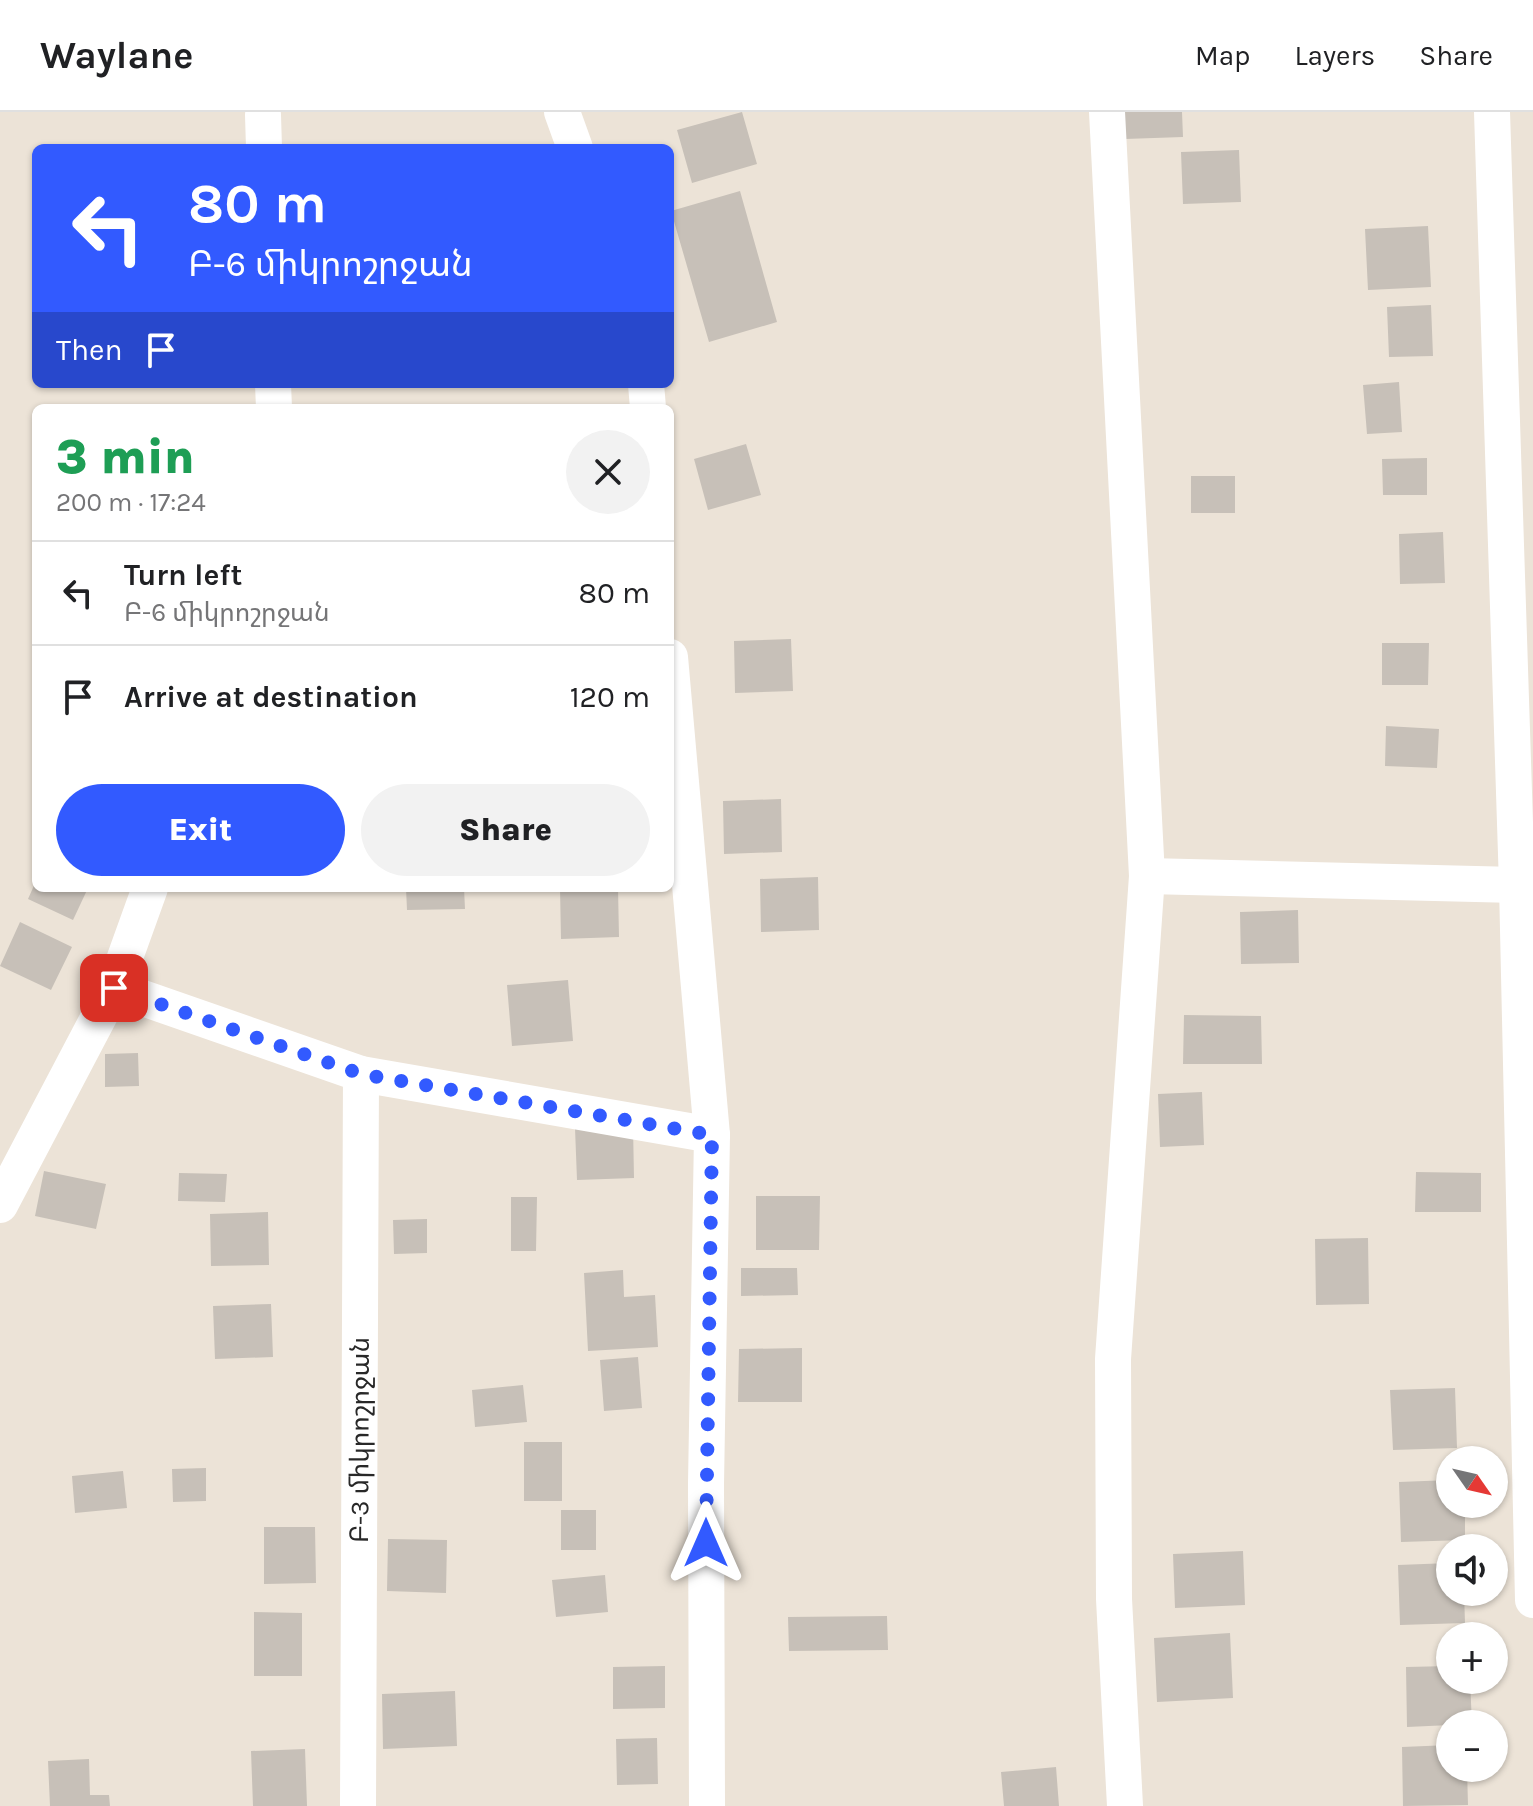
<!DOCTYPE html>
<html lang="en">
<head>
<meta charset="utf-8">
<style>
  :root { --surface:#fff; --page:#f2f2f2; --text:#202124; --muted:#757577; --line:#e0e0e0; --accent:#325aff }
  body { margin:0; font-family:Karla,"Noto Sans Armenian",sans-serif; background:var(--page); color:var(--text); height:100vh; display:flex; flex-direction:column; font-size:30px; white-space:nowrap }
  * { box-sizing:border-box; margin:0 }
  p { font-size:26px; color:var(--muted) }
  .icon { flex:none; width:44px; height:44px; fill:none; stroke:currentColor; stroke-width:2; stroke-linecap:round; stroke-linejoin:round }
  .map { position:relative; flex:1; overflow:hidden }
  .sheet { position:absolute; left:32px; top:292px; width:642px; height:488px; display:flex; flex-direction:column; background:var(--surface); border-radius:12px; box-shadow:0 2px 6px #0004 }
  .sheet>* { flex:none }
  .guide { position:absolute; left:32px; top:32px; width:642px; height:244px; border-radius:12px; box-shadow:0 2px 6px #0004; background:#325aff; color:#fff; overflow:hidden }
  .needle { width:52px; rotate:124deg }
  .buttons { position:absolute; left:1436px; top:1334px; display:grid; gap:16px }
  .buttons a { display:grid; place-items:center; width:72px; height:72px; border-radius:50%; background:var(--surface); box-shadow:0 2px 6px #0004; font-size:40px }
  .pin { position:absolute; display:grid; place-items:center; width:68px; height:68px; color:#fff; margin:-34px; border-radius:16px; box-shadow:0 4px 12px #0006 }
  .me { position:absolute; width:88px; margin:-44px; rotate:0deg; stroke-linejoin:round; filter:drop-shadow(0 0 6px #0008) }
  .turn { display:flex; align-items:center; gap:28px; height:168px; padding:0 24px; font-size:36px }
  .turn .icon { width:104px; height:104px; stroke-width:2.5 }
  .turn b { display:block; font-size:56px; line-height:68px }
  .then { display:flex; align-items:center; height:76px; padding:0 24px; background:#0003; gap:16px; font-size:30px }
  .round { display:grid; place-items:center; flex:none; width:84px; height:84px; border-radius:42px; background:var(--page) }
  .head { display:flex; align-items:center; justify-content:space-between; height:136px; padding:0 24px }
  h1 { font-size:48px; font-weight:800; line-height:60px; color:#1e9e55 }
  .cta { display:flex; gap:16px; margin-top:auto; padding:16px 24px }
  .cta a { flex:1; height:92px; border-radius:48px; background:var(--accent); color:#fff; font-size:32px; font-weight:800; line-height:92px; text-align:center }
  .cta a+a { background:var(--page); color:var(--text) }
  ul { padding:0; list-style:none }
  li { display:flex; align-items:center; gap:24px; height:104px; padding:0 24px; border-top:2px solid var(--line) }
  li div { flex:1 }
  li b { display:block; font-size:30px }
  li em { font-style:normal }
  header { display:flex; align-items:center; gap:48px; box-sizing:border-box; height:112px; padding:0 40px; background:var(--surface); border-bottom:2px solid var(--line) }
  header strong { font-size:38px }
  nav { display:flex; gap:44px; margin-inline-start:auto; font-size:28px }
  .map>svg:first-child { display:block }
  .building { fill:#c7c0b8 }
  .lines { fill:none; stroke-linecap:round; stroke-linejoin:round }
  .street { stroke:#fff; stroke-width:36 }
  .route { stroke:#325aff; stroke-width:14; stroke-dasharray:0 25.2 }
  .labels { text-anchor:middle; dominant-baseline:central; stroke-width:8; stroke-linejoin:round; paint-order:stroke }
  .street-label { font-size:26px; fill:#282828; stroke:#fff }
</style>
</head>
<body>
<header>
<strong>Waylane</strong>
<nav><a>Map</a><a>Layers</a><a>Share</a></nav>
</header>
<div class="map">
<svg width="1533" height="1694" viewBox="0 0 1533 1694">
  <rect width="100%" height="100%" fill="#ece3d7"/>
  <path class="building" d="M742,0L757,52L692,71L677,18Z
    M1124,0H1182L1183,25L1125,27Z
    M1239,38L1241,90L1183,92L1181,40Z
    M740,79L777,210L709,230L671,99Z
    M1428,114L1431,175L1368,178L1365,117Z
    M1431,193L1433,244L1389,245L1387,195Z
    M1399,270L1402,320L1367,322L1363,273Z
    M746,332L761,383L708,398L694,347Z
    M1427,346V383H1383L1382,347Z
    M1191,364H1235V401H1191Z
    M1443,420L1445,471L1400,472L1399,422Z
    M791,527L793,579L735,581L734,529Z
    M1382,531H1429L1428,573H1382Z
    M1386,614L1439,617L1437,656L1385,654Z
    M781,687L782,740L724,742L723,689Z
    M818,765L819,818L761,820L760,767Z
    M36,769V776H88L73,808L28,787Z
    M406,776H464L465,797L407,798Z
    M560,776H618L619,825L561,827Z
    M1298,798L1299,851L1241,852L1240,800Z
    M20,810L72,835L51,878L0,854Z
    M568,868L573,929L512,934L507,873Z
    M1184,903L1261,904L1262,952H1183Z
    M138,941L139,974L105,975V942Z
    M1202,980L1204,1033L1160,1035L1158,982Z
    M633,1014L634,1066L577,1068L575,1016Z
    M44,1059L106,1072L96,1117L35,1104Z
    M1416,1060L1481,1061V1100H1415Z
    M179,1061L227,1062L225,1090L178,1089Z
    M756,1084H820L819,1138H756Z
    M511,1085H537L536,1139H511Z
    M268,1100L269,1153L211,1154L210,1102Z
    M427,1107V1141L394,1142L393,1108Z
    M1368,1126L1369,1192L1316,1193L1315,1127Z
    M741,1156H797L798,1183L741,1184Z
    M623,1158L624,1185L655,1183L658,1235L588,1239L584,1161Z
    M271,1192L273,1245L215,1247L213,1194Z
    M802,1236V1290H738L739,1237Z
    M638,1245L642,1296L604,1299L600,1248Z
    M523,1273L527,1310L475,1315L472,1278Z
    M1455,1276L1457,1336L1393,1338L1390,1278Z
    M524,1330H562V1389H524Z
    M206,1356V1389L173,1390L172,1357Z
    M123,1359L127,1396L75,1401L72,1364Z
    M1450,1368V1392H1465V1428L1401,1430L1399,1370Z
    M561,1398H596V1438H561Z
    M264,1415H315L316,1471L264,1472Z
    M388,1427L447,1428L446,1481L387,1479Z
    M1243,1439L1245,1493L1175,1496L1173,1442Z
    M1450,1451V1480H1464L1465,1511L1400,1513L1398,1453Z
    M605,1463L608,1500L556,1505L552,1468Z
    M254,1500L302,1501V1564H254Z
    M887,1504L888,1538L789,1539L788,1505Z
    M1230,1521L1233,1586L1157,1590L1154,1526Z
    M665,1554V1596L613,1597V1555Z
    M1450,1554V1568H1470L1472,1612L1407,1615L1406,1555Z
    M455,1579L457,1634L383,1637L382,1582Z
    M657,1626L658,1672L617,1673L616,1627Z
    M1450,1633V1656H1467L1468,1693L1403,1694L1402,1635Z
    M305,1637L307,1694H253L251,1639Z
    M89,1647L90,1683H109L110,1694H50L48,1649Z
    M1056,1655L1059,1694H1004L1001,1660Z"/>
  <g class="lines">
    <g class="street">
      <path d="M562,0L575,36"/>
      <path d="M1107,0L1147,764L1113,1247L1114,1487L1125,1694"/>
      <path d="M1492,0L1517,773L1533,1488"/>
      <path d="M263,3L264,36"/>
      <path d="M273,272L274,296"/>
      <path d="M646,272L648,296"/>
      <path d="M670,545L712,1023L706,1372L707,1694"/>
      <path d="M1147,764L1517,773"/>
      <path d="M114,876L361,962L712,1023"/>
      <path d="M0,1093L114,876L150,776"/>
      <path id="s1" d="M358,1694L361,962"/>
    </g>
  </g>
  <g class="lines">
    <path class="route" d="M114,876L361,962L712,1023L706,1431"/>
  </g>
  <g class="labels">
    <g class="street-label">
      <text stroke="none"><textPath href="#s1" startOffset="366">Բ-3 միկրոշրջան</textPath></text>
    </g>
  </g>
</svg>
<div class="buttons">
<a><svg class="needle" viewBox="-14 -14 28 28"><path d="M0-13l5 13h-10z" fill="#e53935"/><path d="M0 13l5-13h-10z" fill="#757577"/></svg></a>
<a><svg class="icon" aria-label="sound" viewBox="0 0 24 24"><path d="M4 9h4l5-4v14l-5-4H4zM17 9q2 3 0 6"/></svg></a>
<a>+</a>
<a>−</a>
</div>
<div class="pin" style="left:114px;top:876px;background:#d93025"><svg class="icon" aria-label="arrive" viewBox="0 0 24 24"><path d="M6 21V4h12l-3 4 3 4H6"/></svg></div>
<svg class="me" style="left:706px;top:1431px" viewBox="-20 -20 40 40"><path d="M0-17L14 15 0 8-14 15z" fill="#325aff" stroke="#fff" stroke-width="4"/></svg>
<div class="guide">
<div class="turn"><svg class="icon" aria-label="left" viewBox="0 0 24 24"><path d="M17 20v-9H6M10 6l-5 5 5 5"/></svg><div><b>80 m</b>Բ-6 միկրոշրջան</div></div>
<div class="then">Then<svg class="icon" aria-label="arrive" viewBox="0 0 24 24"><path d="M6 21V4h12l-3 4 3 4H6"/></svg></div>
</div>
<section class="sheet">
<div class="head"><div><h1>3 min</h1><p>200 m · 17:24</p></div><a class="round"><svg class="icon" aria-label="close" viewBox="0 0 24 24"><path d="M6 6l12 12M18 6L6 18"/></svg></a></div>
<ul>
<li><svg class="icon" aria-label="left" viewBox="0 0 24 24"><path d="M17 20v-9H6M10 6l-5 5 5 5"/></svg><div><b>Turn left</b><p>Բ-6 միկրոշրջան</p></div><em>80 m</em></li>
<li><svg class="icon" aria-label="arrive" viewBox="0 0 24 24"><path d="M6 21V4h12l-3 4 3 4H6"/></svg><div><b>Arrive at destination</b></div><em>120 m</em></li>
</ul>
<div class="cta"><a>Exit</a><a>Share</a></div>
</section>
</div>
</body>
</html>
